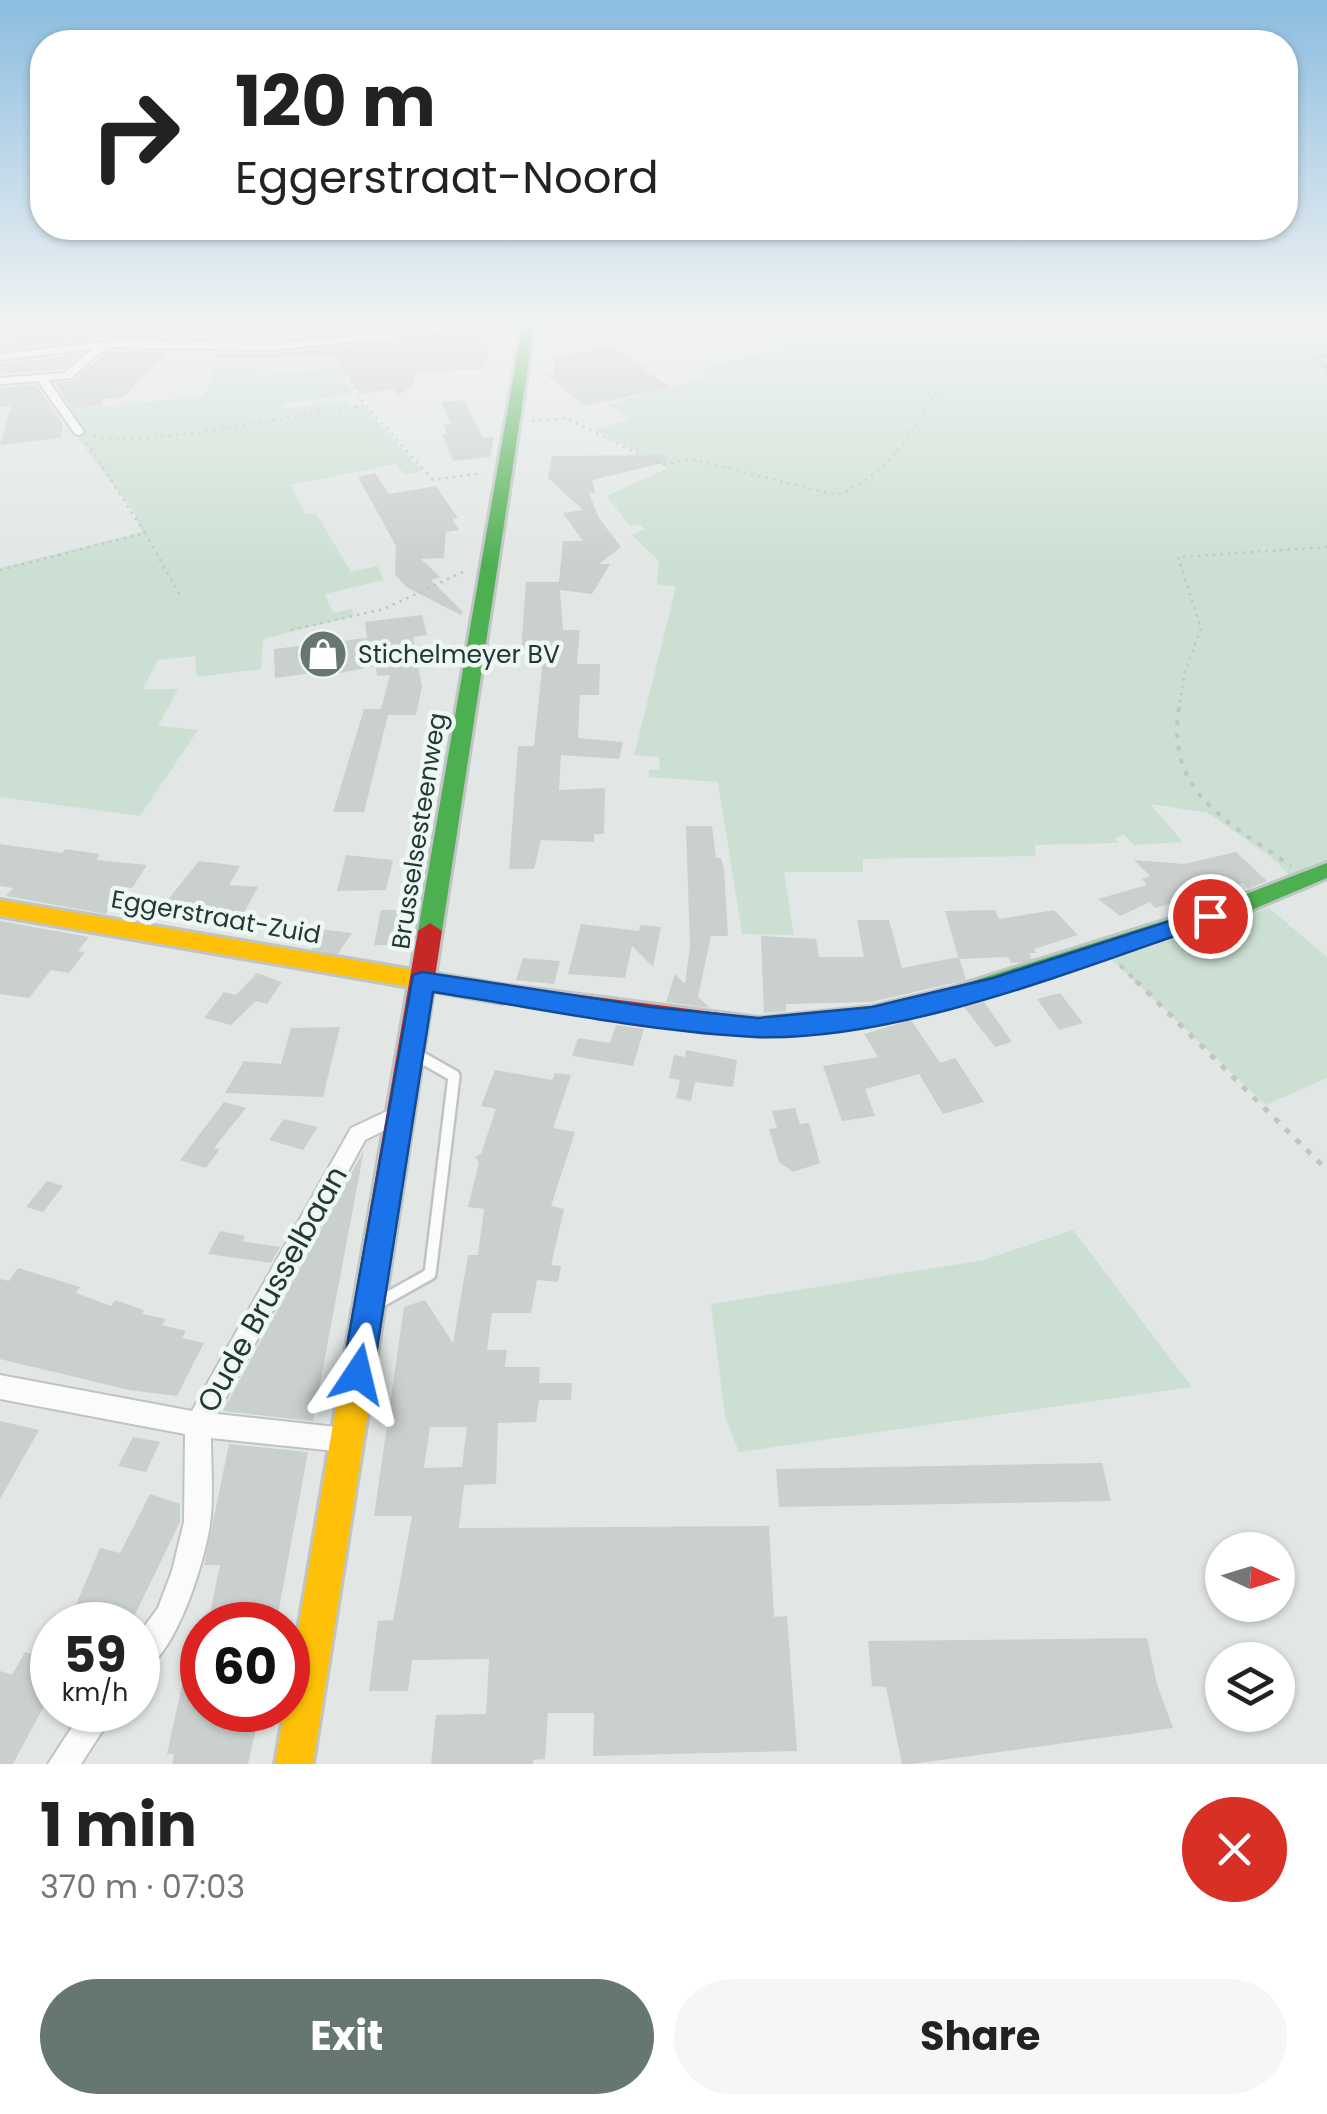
<!DOCTYPE html>
<html lang="en">
<head>
<meta charset="utf-8">
<style>
  :root { --surface:#fff; --page:#f6f6f6; --text:#222; --muted:#767676; --accent:#657673 }
  body { margin:0; font-family:Poppins,sans-serif; background:var(--page); color:var(--text); height:100vh; display:flex; flex-direction:column; font-size:38px; white-space:nowrap }
  * { box-sizing:border-box; margin:0 }
  p { font-size:32px; color:var(--muted) }
  .icon { flex:none; width:55px; height:55px; fill:none; stroke:currentColor; stroke-width:2; stroke-linecap:round; stroke-linejoin:round }
  .map { position:relative; height:1764px; overflow:hidden }
  .sheet { display:flex; flex-direction:column; background:var(--surface); flex:1 }
  .sheet>* { flex:none }
  .banner { position:absolute; left:30px; top:30px; width:1268px; height:210px; border-radius:40px; box-shadow:0 2px 8px #0004; background:#fff; color:var(--text); overflow:hidden }
  .needle { width:65px; rotate:94deg }
  .buttons { position:absolute; left:1205px; top:1532px; display:grid; gap:20px }
  .buttons a { display:grid; place-items:center; width:90px; height:90px; border-radius:50%; background:var(--surface); box-shadow:0 2px 8px #0004; font-size:50px }
  .speed { position:absolute; left:30px; top:1602px; display:flex; gap:20px; font-size:50px; font-weight:700; text-align:center }
  .speed>* { display:grid; place-content:center; width:130px; height:130px; border-radius:50%; background:var(--surface); box-shadow:0 2px 8px #0004; line-height:1 }
  .speed small { font-size:25px; font-weight:400 }
  .speed .limit { border:15px solid #d22; background:#fff; color:#111 }
  .pin { position:absolute; display:grid; place-items:center; width:85px; height:85px; color:#fff; margin:-42px; border:5px solid #fff; border-radius:50%; box-shadow:0 2px 10px #0007 }
  .me { position:absolute; width:110px; margin:-55px; rotate:10deg; stroke-linejoin:round; filter:drop-shadow(0 0 8px #0008) }
  .turn { display:flex; align-items:center; gap:35px; height:210px; padding:0 40px; font-size:45px }
  .turn .icon { width:130px; height:130px; stroke-width:2.5 }
  .turn b { display:block; font-size:70px; line-height:85px }
  .round { display:grid; place-items:center; flex:none; width:105px; height:105px; border-radius:52px; background:var(--page) }
  .head { display:flex; align-items:center; justify-content:space-between; height:170px; padding:0 40px }
  h1 { font-size:60px; font-weight:700; line-height:75px }
  .button { display:flex; gap:20px; margin-top:auto; padding:20px 40px }
  .button a { flex:1; height:115px; border-radius:60px; background:var(--accent); color:#fff; font-size:40px; font-weight:700; line-height:115px; text-align:center }
  .button a+a { background:var(--page); color:var(--text) }
  .map>svg:first-child { display:block }
  .green { fill:#cbe0d3 }
  .lines { fill:none; stroke-linecap:round; stroke-linejoin:round }
  .stream { stroke:#a3cad5; stroke-width:4 }
  .building { fill:#cad0ce; fill-rule:evenodd }
  .lane-casing { stroke:#bfc4c2; stroke-width:16 }
  .street-casing { stroke:#bfc4c2; stroke-width:4 }
  .fast-casing { stroke:#bec5c3; stroke-width:6 }
  .slow-casing { stroke:#bec5c3; stroke-width:6 }
  .jam-casing { stroke:#bec5c3; stroke-width:6 }
  .path-far2 { stroke:#bfc7c6; stroke-width:2.5; stroke-dasharray:2.5 5; stroke-linecap:butt }
  .path-far1 { stroke:#bfc7c6; stroke-width:4; stroke-dasharray:5 8; stroke-linecap:butt }
  .path { stroke:#bfc7c6; stroke-width:5; stroke-dasharray:6 9; stroke-linecap:butt }
  .lane { stroke:#fbfbfb; stroke-width:11 }
  .street { fill:#fbfbfb; fill-rule:evenodd }
  .fast { fill:#4caf50; fill-rule:evenodd }
  .slow { fill:#ffc107; fill-rule:evenodd }
  .jam { fill:#c62828; fill-rule:evenodd }
  .route { fill:#1a73e8; stroke:#114b97; stroke-width:2.5 }
  .labels { text-anchor:middle; dominant-baseline:central; stroke-width:9; stroke-linejoin:round; paint-order:stroke }
  .poi-label { font-size:25px; fill:#213935; stroke:#eff7f4; text-anchor:start }
  .street-label { font-size:25px; fill:#213935; stroke:#eff7f4 }
  .near-street-label { font-size:30px; fill:#213935; stroke:#eff7f4 }
</style>
</head>
<body>
<div class="map">
<svg width="1327" height="1764" viewBox="0 0 1327 1764">
  <rect width="100%" height="100%" fill="#e2e7e5"/>
  <path class="green" d="M712,321H1327V864L1292,878L1271,857L1208,813L1150,804L1183,842L1134,845L1124,835L1115,838L1118,843L1035,845L1036,856L863,859V872H784L794,935L742,934L718,782L649,777V770H660L659,757L634,755L676,587L657,584L659,561L632,535L645,529L639,524L630,526L606,496L668,468L595,430L631,419L607,405L704,378L696,371L792,344L746,329L676,340L668,336L623,340L635,331L641,334Z
    M339,367L353,394L285,403L282,409L345,401L348,407L362,405L422,471L405,475L396,464L290,485L306,514L316,513L351,572L377,566L384,580L325,594L333,613L352,609L354,616L263,639L261,669L197,677L195,656L158,660L143,689H178L158,726L198,730L140,816L0,797V568L142,532L134,512L76,436L81,433L68,410L204,396L214,369H256L258,376Z
    M1269,908L1327,957V1078L1266,1105L1111,959Z
    M1073,1230L1192,1387L739,1452L725,1416L711,1304L984,1260Z"/>
  <g class="lines">
    <path class="stream" d="M1327,355L1311,356L1327,367"/>
  </g>
  <path class="building" d="M201,321L191,338L120,336L0,350V344L11,343L18,334L89,331L98,324Z
    M249,321L336,323L338,333L231,339L238,331L246,332Z
    M475,333L481,334L488,350L484,370L416,371L413,385L399,395L393,389L360,394L334,356L214,357L218,353L271,354Z
    M609,346L647,368L643,370L672,387L585,406L545,374H554L553,358Z
    M108,351L166,352L124,397L102,399L103,405L72,409L55,383L73,381Z
    M81,354L63,369L0,374V364Z
    M36,385L63,424L61,438L0,445L11,406L0,407V388Z
    M464,400L483,438L494,437L490,457L453,461L442,434H447L443,425L451,424L441,402Z
    M666,455L667,462L592,480L595,493H589L599,518L621,547L599,564H610L592,594L560,590L563,630H580L577,664H600L599,695H580L578,738L623,742L619,759L561,755L559,790L605,788L604,834H594V842L541,840L534,869H509L518,746H534L544,650H521L526,582H559L563,541H583L563,513L583,510L548,478L552,456Z
    M375,473L389,494L436,486L458,518L452,519L459,530L446,532L444,558L421,559L440,577L431,580L463,612L461,615L406,587L395,574L396,546L358,477Z
    M422,615L427,635L413,637L422,687L416,715H388L364,812H333L364,709H381L390,675L377,676L376,666L320,677V672L275,678L274,649L367,638L365,622Z
    M686,826H712L716,858H721L724,869L728,936H711L698,997L710,1008L666,1002L675,974L685,984L690,946Z
    M0,844L62,853L65,849L100,854L96,860L147,865L132,888L124,887L105,914L6,896L13,888L0,886Z
    M1236,852L1267,881L1248,889L1243,883L1155,908L1150,902L1120,916L1098,899L1147,885L1142,879L1150,876L1134,860L1184,864Z
    M346,855L393,860L386,890L337,891Z
    M199,861L240,866L229,885L258,887L242,916L158,912Z
    M381,910H407L401,945H374Z
    M995,910L999,919L1054,910L1078,935L1034,949L1036,953H1029L1032,960L1026,962L1011,963L1008,957L959,959L945,911Z
    M857,920H889L902,968L959,957L966,980L871,1002L786,1004V1011L764,1013L761,936L816,939L819,957H864Z
    M0,921L89,937L78,951L85,952L69,973L51,970L29,998L0,994Z
    M581,924L639,931L640,925L661,927L653,967L632,946L625,978L568,974Z
    M320,929L352,933L338,954L312,950Z
    M523,958L560,961L554,984L516,980Z
    M257,973L282,982L267,1004L256,1001L231,1025L204,1018L224,992L236,995Z
    M1060,993L1083,1023L1059,1030L1037,999Z
    M984,1002L1012,1042L995,1047L964,1007Z
    M911,1020L940,1063L955,1058L984,1102L943,1114L919,1074L865,1089L875,1116L842,1121L823,1066L878,1057L864,1034Z
    M616,1025L644,1029L633,1066L572,1056L578,1038L610,1043Z
    M340,1027L323,1097L225,1093L244,1061L281,1064L291,1028Z
    M686,1050L737,1060L733,1087L695,1082L691,1101L676,1098L680,1080L669,1078L674,1055L685,1057Z
    M495,1070L552,1080L555,1073L571,1075L553,1128L575,1132L551,1206L564,1209L551,1265L561,1266L558,1282L537,1280L531,1313H492L487,1350H507L505,1367H540L539,1383H572L571,1400H539L536,1422L498,1423L496,1484L464,1485L459,1528L769,1526L774,1617L787,1616L797,1751L593,1756L594,1713H548L545,1759L533,1760V1764H431L436,1715L486,1714L489,1659L412,1660L408,1691H369L378,1621L393,1620L412,1516H374L404,1307L425,1300L453,1343L468,1255H478L484,1209L468,1207L479,1162L475,1157L481,1154L496,1109L481,1106ZM430,1427H467L462,1467L424,1468Z
    M224,1102L246,1108L214,1148L220,1149L206,1168L180,1160Z
    M795,1108L800,1124L809,1123L820,1163L793,1172L779,1162L769,1129L777,1128L772,1111Z
    M284,1119L318,1127L303,1150L269,1140Z
    M364,1150L313,1421L223,1411Z
    M47,1181L63,1186L43,1212L26,1207Z
    M220,1231L245,1236L242,1241L280,1247L271,1263L208,1254Z
    M18,1268L80,1287L76,1293L111,1306L115,1300L144,1310L142,1314L166,1319L162,1325L186,1331L182,1338L204,1343L177,1396L129,1390L0,1359V1279L9,1281Z
    M0,1421L39,1430L0,1499Z
    M133,1437L160,1442L146,1472L118,1466Z
    M229,1444L308,1452L276,1625H221L223,1618H209L220,1565H204Z
    M1102,1463L1111,1501L779,1507L776,1469Z
    M150,1494L180,1504V1522L130,1625H83L90,1611L75,1607L100,1548L120,1553Z
    M1147,1638L1157,1684L1173,1728L912,1764H902L886,1687L872,1686L868,1641Z
    M25,1652L52,1660V1691L13,1764H0V1671L12,1675Z
    M186,1667H202V1710H260L248,1764H172L174,1754H167Z"/>
  <g class="lines">
    <g class="lane-casing">
      <path id="lane" d="M380,1302L430,1274L454,1076L417,1055"/>
    </g>
    <g class="street-casing">
      <path id="street" d="M500,321H534L529,324L271,350L107,347L71,378L48,380L84,432L79,435L75,434L38,381L0,384V378L64,373L93,349L0,360V354L120,340L271,344Z
        M400,1105L407,1107L410,1113L407,1119L365,1140L217,1414L345,1428L354,1431L358,1440L354,1449L345,1452L211,1438C211,1466 214,1496 210,1524C205,1561 175,1660 138,1673V1635L158,1608L172,1571L184,1522L185,1434L0,1399V1375L192,1411L351,1128Z
        M83,1710H116L81,1764H48Z"/>
    </g>
    <g class="fast-casing">
      <path id="fast" d="M523,321H535L442,931L430,939L418,931Z
        M1327,863V878L1249,911L947,1007L938,1004L935,998L938,992L1233,899Z"/>
    </g>
    <g class="slow-casing">
      <path id="slow" d="M0,900L502,985L511,988L514,994L511,1000L502,1003L0,916Z
        M362,1334L373,1338L378,1348L313,1764H275L284,1710H288V1689L346,1348L351,1338Z"/>
    </g>
    <g class="jam-casing">
      <path id="jam" d="M430,923L442,931L378,1348L373,1358L362,1362L351,1358L346,1348L418,931Z
        M502,985L759,1018L872,1007L947,989L956,992L959,998L956,1004L872,1025L759,1036L493,1000L490,994L493,988Z"/>
    </g>
    <path class="path-far2" d="M123,328L137,321
      M1327,345L1305,349L1327,372
      M334,355L361,400L433,480L482,473
      M532,421L566,418L661,465L691,459L836,495C890,476 915,427 943,381
      M94,436C140,449 308,413 365,405
      M145,533L180,595
      M0,570L145,533L85,440
      M291,630L384,609L465,571
      M1178,710L1185,672L1201,628L1178,557L1327,547"/>
    <path class="path-far1" d="M1179,707C1165,795 1230,822 1291,866
      M1120,965L1138,983"/>
    <path class="path" d="M1136,981L1327,1170"/>
    <use href="#lane" class="lane"/>
    <use href="#street" class="street"/>
    <use href="#fast" class="fast"/>
    <use href="#slow" class="slow"/>
    <use href="#jam" class="jam"/>
  </g>
  <linearGradient id="sky" x2="0" y2="1"><stop stop-color="#8cbde0"/><stop offset="0.57" stop-color="#f2f4f3"/><stop offset="1" stop-color="#f2f4f3" stop-opacity="0"/></linearGradient>
  <rect width="1327" height="568" fill="url(#sky)"/>
  <path class="route" d="M1210,908L1218,910V921C1082,967 899,1042 756,1037C648,1032 539,1008 433,992L373,1374L369,1384L358,1389L346,1384L342,1374L413,975L422,972L651,1007L758,1018L872,1007L993,978Z"/>
  <defs>
    <g id="shop-disc" transform="scale(2.5)"><circle r="9.5" fill="#657673" stroke="#eff7f4"/><path d="M-5-2.5h2.3a2.7 3.5 0 0 1 5.4 0H5L5.5 6h-11ZM-1.5-2.5h3a1.5 2.3 0 0 0-3 0Z" fill="#fff"/></g>
  </defs>
  <g fill-rule="evenodd">
    <use href="#shop-disc" x="323" y="654"/>
  </g>
  <g class="labels">
    <g class="poi-label">
      <text x="358" y="654">Stichelmeyer BV</text>
    </g>
    <g class="street-label">
      <text transform="translate(419 831) rotate(-81)">Brusselsesteenweg</text>
      <text transform="translate(216 917) rotate(10)">Eggerstraat-Zuid</text>
    </g>
    <g class="near-street-label">
      <text transform="translate(272 1289) rotate(-61)">Oude Brusselbaan</text>
    </g>
  </g>
</svg>
<div class="buttons">
<a><svg class="needle" viewBox="-14 -14 28 28"><path d="M0-13l5 13h-10z" fill="#e53935"/><path d="M0 13l5-13h-10z" fill="#767676"/></svg></a>
<a><svg class="icon" aria-label="layers" viewBox="0 0 24 24"><path d="M12 4l9 5-9 5-9-5zM3 14l9 5 9-5"/></svg></a>
</div>
<div class="speed"><div>59<small>km/h</small></div><div class="limit">60</div></div>
<div class="pin" style="left:1210px;top:916px;background:#d93025"><svg class="icon" aria-label="arrive" viewBox="0 0 24 24"><path d="M6 21V4h12l-3 4 3 4H6"/></svg></div>
<svg class="me" style="left:358px;top:1374px" viewBox="-20 -20 40 40"><path d="M0-17L14 15 0 8-14 15z" fill="#1a73e8" stroke="#fff" stroke-width="4"/></svg>
<div class="banner">
<div class="turn"><svg class="icon" aria-label="right" viewBox="0 0 24 24"><path d="M7 20v-9h11M14 6l5 5-5 5"/></svg><div><b>120 m</b>Eggerstraat-Noord</div></div>
</div>
</div>
<section class="sheet">
<div class="head"><div><h1>1 min</h1><p>370 m · 07:03</p></div><a class="round" style="background:#d93025;color:#fff"><svg class="icon" aria-label="close" viewBox="0 0 24 24"><path d="M6 6l12 12M18 6L6 18"/></svg></a></div>
<div class="button"><a>Exit</a><a>Share</a></div>
</section>
</body>
</html>
